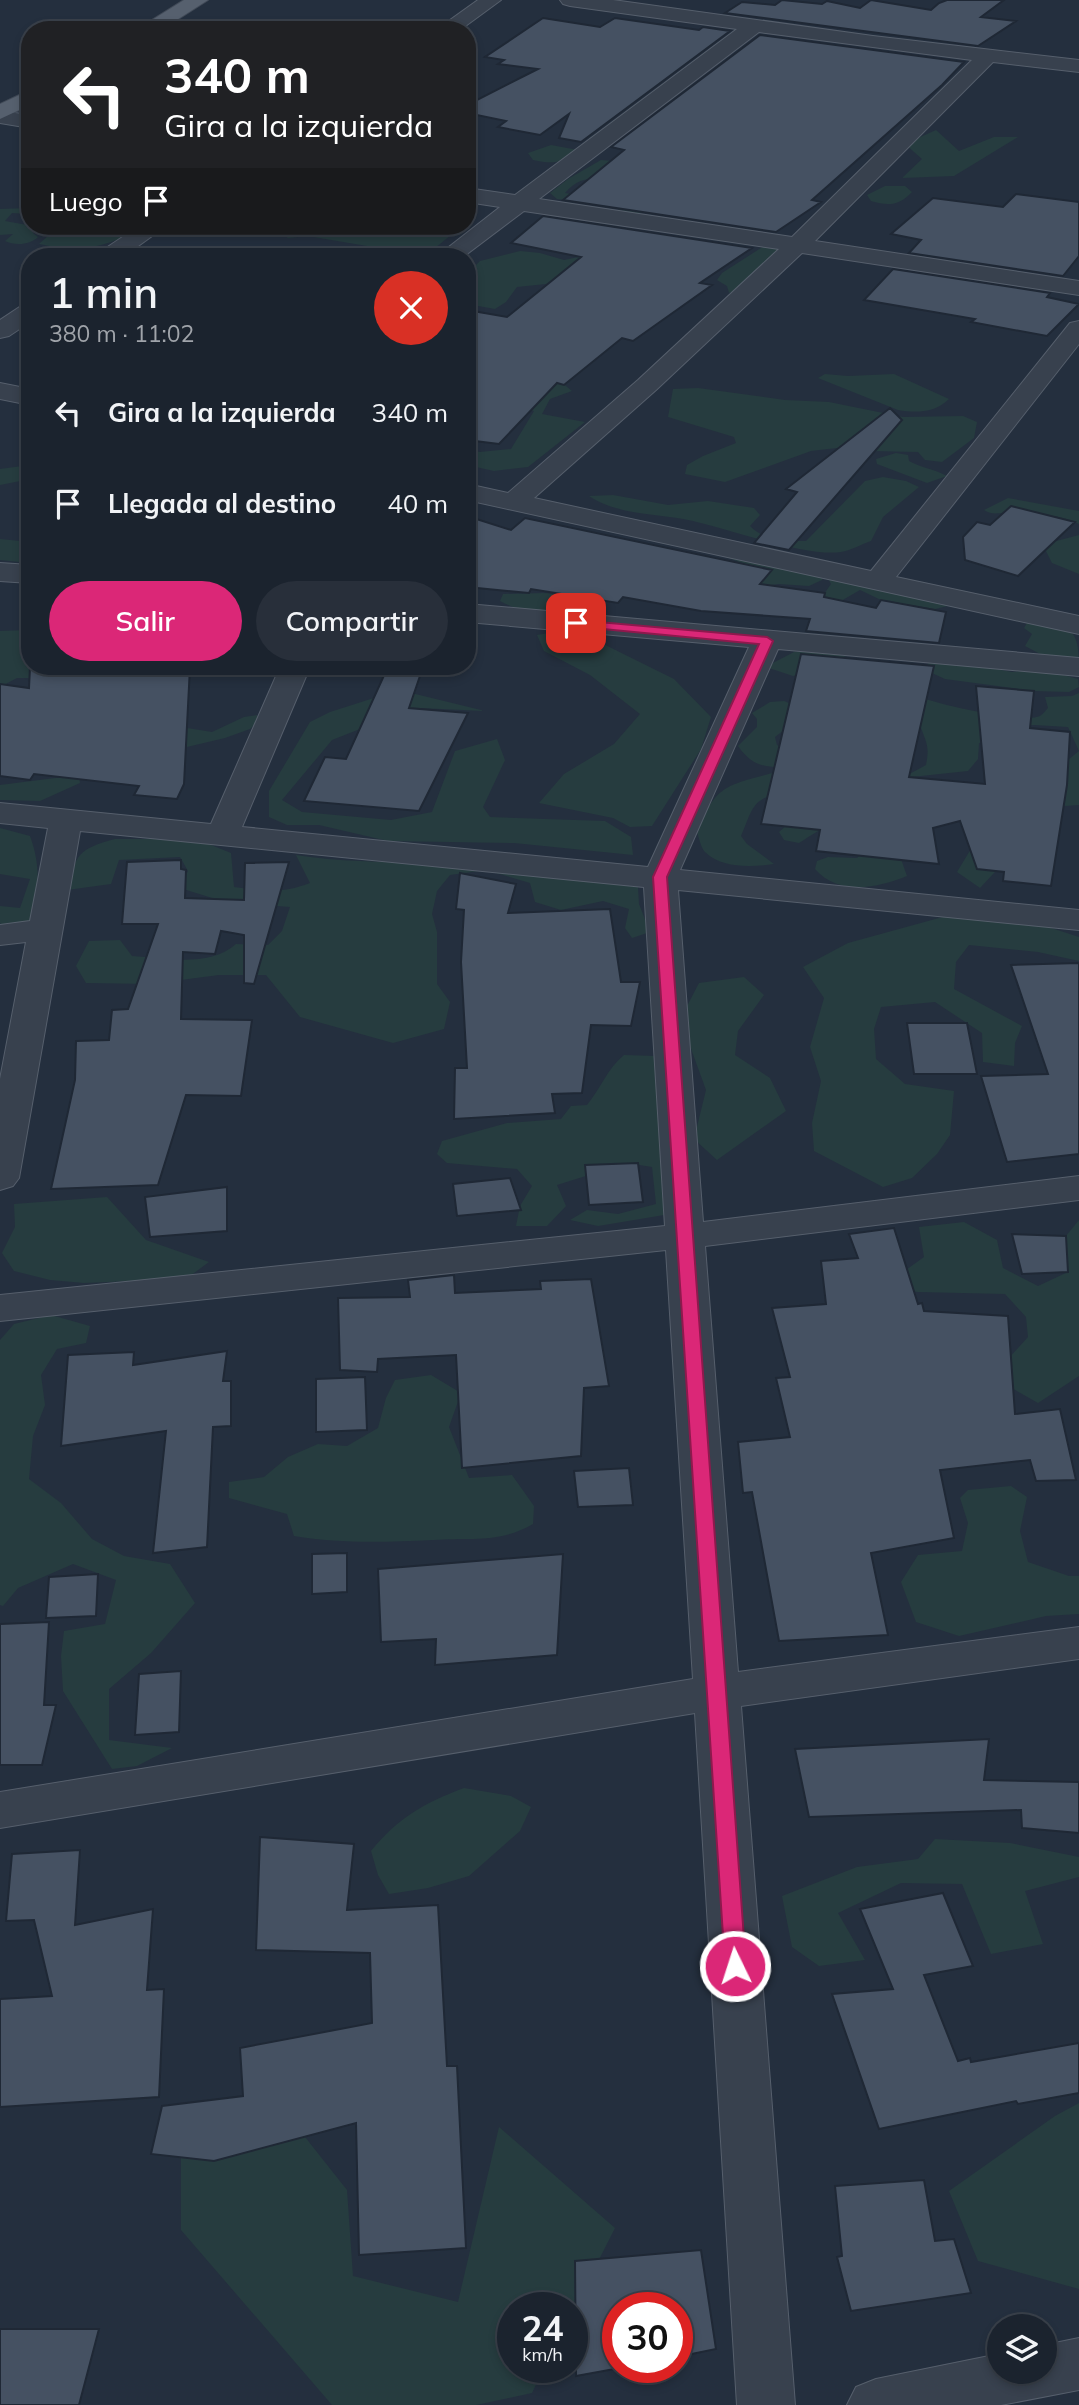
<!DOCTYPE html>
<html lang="es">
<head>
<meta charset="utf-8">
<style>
  :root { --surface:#1b232e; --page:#282f3a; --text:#f1f3f6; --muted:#a0a4aa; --line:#39404a; --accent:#db2777 }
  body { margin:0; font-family:Mulish,sans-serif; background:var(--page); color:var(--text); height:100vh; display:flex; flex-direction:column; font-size:26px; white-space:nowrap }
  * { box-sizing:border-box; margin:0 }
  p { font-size:23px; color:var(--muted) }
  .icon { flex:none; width:38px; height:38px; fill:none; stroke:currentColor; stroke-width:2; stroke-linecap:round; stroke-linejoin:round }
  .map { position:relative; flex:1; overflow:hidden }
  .drawer { position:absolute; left:21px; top:248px; width:455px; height:427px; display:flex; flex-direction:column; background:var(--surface); border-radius:28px; box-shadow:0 4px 10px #0003,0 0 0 2px var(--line) }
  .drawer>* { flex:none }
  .guide { position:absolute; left:21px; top:21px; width:455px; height:214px; border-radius:28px; box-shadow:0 4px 10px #0003,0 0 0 2px var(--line); background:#202124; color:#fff; overflow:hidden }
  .controls { position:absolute; left:987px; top:2314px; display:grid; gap:14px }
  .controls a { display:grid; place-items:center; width:70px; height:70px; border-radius:50%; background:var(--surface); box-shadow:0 4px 10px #0003,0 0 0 2px var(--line); font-size:35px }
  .speed { position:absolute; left:497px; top:2292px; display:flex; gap:14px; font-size:35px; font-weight:700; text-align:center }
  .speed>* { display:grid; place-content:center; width:91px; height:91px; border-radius:50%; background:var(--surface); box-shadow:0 4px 10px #0003,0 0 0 2px var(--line); line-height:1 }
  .speed small { font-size:18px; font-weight:400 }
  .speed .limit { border:10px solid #d22; background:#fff; color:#111 }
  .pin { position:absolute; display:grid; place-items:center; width:60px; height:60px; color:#fff; margin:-30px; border-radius:14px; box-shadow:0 4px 10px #0006 }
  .me { position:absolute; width:77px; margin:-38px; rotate:356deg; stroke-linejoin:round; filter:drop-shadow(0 0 5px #0008) }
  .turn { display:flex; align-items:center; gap:24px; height:147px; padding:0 28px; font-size:32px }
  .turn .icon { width:91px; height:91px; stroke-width:2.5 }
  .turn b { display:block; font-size:49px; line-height:60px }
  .then { display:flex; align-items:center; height:66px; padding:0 28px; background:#0003; gap:14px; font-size:26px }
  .round { display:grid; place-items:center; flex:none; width:74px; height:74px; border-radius:37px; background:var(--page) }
  .head { display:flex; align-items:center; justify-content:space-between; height:119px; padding:0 28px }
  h1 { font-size:42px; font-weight:600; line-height:52px }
  .cta { display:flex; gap:14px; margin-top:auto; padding:14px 28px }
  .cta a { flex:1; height:80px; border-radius:42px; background:var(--accent); color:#fff; font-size:28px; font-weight:600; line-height:80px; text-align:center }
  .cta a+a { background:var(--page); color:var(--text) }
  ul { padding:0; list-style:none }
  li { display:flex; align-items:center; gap:21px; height:91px; padding:0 28px }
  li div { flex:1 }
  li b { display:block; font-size:26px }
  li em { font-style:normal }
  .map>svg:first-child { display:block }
  .green { fill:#263c3f }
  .building { fill:#455162; stroke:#1f2835; stroke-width:2 }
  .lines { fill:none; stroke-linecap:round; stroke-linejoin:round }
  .minor-casing { stroke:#565f6c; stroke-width:2 }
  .major-casing { stroke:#414a57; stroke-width:2 }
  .minor { fill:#38414e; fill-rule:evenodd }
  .major { fill:#56606e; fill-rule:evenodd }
  .route { fill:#db2777; stroke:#8e194d; stroke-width:2 }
</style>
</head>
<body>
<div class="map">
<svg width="1079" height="2405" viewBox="0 0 1079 2405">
  <rect width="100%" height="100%" fill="#242f3e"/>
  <path class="green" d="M936,130L959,151L994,137H1018L954,176L902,178L922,159L905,144Z
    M551,145L578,150C563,164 552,164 533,160L528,153Z
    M601,160L624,162L610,179C590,177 578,178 565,193L672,212L632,213L605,205L557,199L550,193L568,179Z
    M885,186H905L912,192C899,206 888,206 871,201L867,195Z
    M30,208V214L12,213L5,221L33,226V233L38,237C30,245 15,246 5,241L13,234L0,235V209Z
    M78,226L119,228L142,226C109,249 78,252 39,244L49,235Z
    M293,226H353L406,234L421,226H462L424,257H406L408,253L308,236L287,238Z
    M764,246L780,250L746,286L729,293L727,286L717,280L722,273Z
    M520,251L540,253L564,260L593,254L565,282L517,287L506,302L495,309L467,304V274L480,261Z
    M825,374L848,376L894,374L949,399C935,413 916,413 898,410L818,378Z
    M556,378L572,391L550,399L542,414L585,422L528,467L494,471L467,465V450L480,452L511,449L534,411L467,391Z
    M698,388L785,400L829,402L903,417L963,416L977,422L974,438L942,462L925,460L918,452L870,451L854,446L811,451L725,482L685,474L687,465L703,456L736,443L734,437L668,417L673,389Z
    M896,453L908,455L909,461C921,468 935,469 947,476L927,483L877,464L876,459Z
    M30,465V479L0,485V469Z
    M883,477L906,481L919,487L883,517L871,541C862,544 850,551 841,552C806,557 729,529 693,521C658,513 619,516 589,496L613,495L668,505L708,501L754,508L760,515L750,526C764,541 787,541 806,541L865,481Z
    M1008,498L1079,511V524C1060,514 1027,513 1005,513C996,513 992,515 984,510Z
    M1079,535V574L1052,563L1045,549L1049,543Z
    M0,539L30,542V563L0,560Z
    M693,545L826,570L822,580L809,586L779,584L735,589L756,568Z
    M828,578L952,600L948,606L935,609L881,600L860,590L834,605L824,601V594L831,584Z
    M545,593L570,596L577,606C555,618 521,613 500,601L503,594Z
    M1027,623C1064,627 1079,622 1079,663L1044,656L1025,646L1032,634L1024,628Z
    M573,629L674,679L711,717L701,749L652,826L630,827L613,818L539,803L564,774L614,744L640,714L590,675L544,651L537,635Z
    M30,630V667H44L54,678H17L0,687V631Z
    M808,651L836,653L854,660L793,676L769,668V665L794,652Z
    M929,663L970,664L1012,672L1041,669L1078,679L1079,687L1069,692L1034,691L945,679L923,669Z
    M399,690L485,711L419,708L392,725L360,729L332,740L282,800L302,812L391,820L432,812L455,751L497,739L505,760L483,807L490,817L605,821L631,837L633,855L514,843L388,841L319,825H287L269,817V791L310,722L330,712Z
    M1079,693V805L1037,808L1023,842L980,888L957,872L983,829L1079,751L1068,727L1034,725L1006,727L1002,741L979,743L978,759L968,771L902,778L926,765C930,745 926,743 920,725C917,717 918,705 917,696C936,704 1023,724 1040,716C1043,714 1045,711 1048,708L1045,697L1072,696Z
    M784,701L796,706L784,730L775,737L777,745L786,750L775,767C757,766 749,761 738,746L757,727V719L752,713L770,702Z
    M257,715V722L250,729L225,738L153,755L175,726L212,732L244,717Z
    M772,773L787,777L780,794C751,797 751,814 741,836L747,844L774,864C753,867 722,869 705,852C701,848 699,838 697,832C716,785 725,786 772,773Z
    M79,775L80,783L40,801L0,800V785Z
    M809,806L867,810L896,808L914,830L905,836L908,852L901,859L907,876C878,888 838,896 815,869L817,861L828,857L857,858L870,845L859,830C823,825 829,824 799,843L784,840L779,832Z
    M0,828L30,836C42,869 38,892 31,925L4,926L0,923V906L20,908L30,879L0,874Z
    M115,839H196L231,853L234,887C264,891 281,894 310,883L296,855C339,862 381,861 425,864C496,868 568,876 638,887L639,904L650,932L632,938L625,928L629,909L603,901L561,910L535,902L530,883L486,870L450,875L437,891L432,914L437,932V984L450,1002L444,1029L393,1043L300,1017L266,975H219L150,984L86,983L76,966L89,941L120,940L132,956C166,958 209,968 236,944L268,945L282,931L290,907L225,902L180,888L188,871L180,857L119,860L111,884L67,890C76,854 78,849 115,839Z
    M950,915L1033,922L1079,937V961L1038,952L969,945L956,962L954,989L1022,1026L1015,1043L1014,1066L983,1062L982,1033L935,1002L881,1007L874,1029L876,1059L905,1084L954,1091L950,1135L937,1154L912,1178L883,1187L814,1151L812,1123L821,1081L810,1047L824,998L803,967L848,943Z
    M744,977L764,995L738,1031L735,1055L770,1078L786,1111L717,1160L694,1139L706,1090L690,1046L687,1006L699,983Z
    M624,1055L656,1056L670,1214L598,1226L570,1220L587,1210L618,1214L656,1204L652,1167L627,1163L557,1185L566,1206L547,1226H516L520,1206L532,1186L517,1169L447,1163L437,1154L442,1141L507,1123L561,1119L571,1106L587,1105C601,1088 607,1069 624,1055Z
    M107,1197L146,1240L209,1262L190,1276L157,1280L84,1283L50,1280L14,1271L2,1253L15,1227L14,1204Z
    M1079,1220V1376L1038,1403L1010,1387L1008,1359L1028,1337L1026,1317L1005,1294L918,1292L882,1287L924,1257L919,1227L964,1222L997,1240L1003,1268L1038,1286L1068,1272L1066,1236Z
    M51,1315L90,1326L86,1343L57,1349L41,1375L45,1405L33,1436L29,1479L61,1503L92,1539L124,1556L170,1564L195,1603L151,1653L109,1689V1740L172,1748L137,1766L112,1769L63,1691L61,1656L64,1631L105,1624L116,1580L73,1564L18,1588L3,1606L0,1605V1340L14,1324Z
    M431,1375L461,1393L449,1427L469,1478L512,1475L534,1506L533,1524C498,1544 471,1537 433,1540C386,1542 341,1544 294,1536L287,1514L229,1498V1482L264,1477L288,1457L318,1444L347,1446L378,1428L386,1398L395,1380Z
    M1011,1486L1027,1497L1020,1531L1028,1562L1069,1576H1079V1614L1046,1616L959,1636L916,1622L901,1582L918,1555L962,1551L968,1523L960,1498L968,1490Z
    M464,1788L511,1796L531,1807L520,1831L469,1876L428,1888L389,1894L378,1875L371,1851C398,1818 424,1803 464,1788Z
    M935,1839L1010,1843L1079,1857V1877L1025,1891L1043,1944L991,1954L962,1884L901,1883L838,1913L865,1960L819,1966L792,1947L782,1896L857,1867L918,1859Z
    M1079,2103V2289L978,2261L949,2191L1055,2116Z
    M290,2118L347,2190L353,2276L458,2302L499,2127L615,2228L572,2313V2308H513V2368H544L532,2393L476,2405H332L181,2230V2146Z"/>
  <path class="building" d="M782,0L822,4L827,1L860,8L871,0L931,10L939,3L947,0H1004L981,17L1016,21L978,46L725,13L742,2L775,5Z
    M543,18L600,27L615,18L699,30L703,27L730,31L581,142L559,138L569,114L540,135L498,127L506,121L467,113V105L538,69L498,64L504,60L485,57Z
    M760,35L964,62L942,85L812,200L821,202L776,232L563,200L624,150L611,147Z
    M1016,194L1079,202V256L1063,276L909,253L921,240L891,234L933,198L1003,207Z
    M543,216L752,248L700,283L712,285L633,341L622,338L564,385L557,383L499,444L467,440V310L507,317L581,257L511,243Z
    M893,269L1050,293L1047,297L1079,304L1047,336L971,322L975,319L864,300Z
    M890,408L902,420L789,550L754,543L797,492L786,489Z
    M1011,506L1075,522L1018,576L965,560L963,537L977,522L990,525Z
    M467,516L511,530L525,518L772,570L760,584L825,593L824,597L876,608L881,600L946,612L939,643L806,631L810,619L701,611L623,597L618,603L531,589L529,593L467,587Z
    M801,654L934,666L909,777L985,784L976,686L1034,691L1030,728L1070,732L1067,785L1051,886L1003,881L1004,872L977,869L960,821L933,828L939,864L816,851L820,830L761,824Z
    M30,667H190L184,784L177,799L134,795L139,786L34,774L30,780L0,776V684L29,688Z
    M386,671L421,673L409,708L468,713L419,811L304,801L325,757L346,759Z
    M181,860V869L186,870L185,898L244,900L245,863L289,862L254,984L244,983V935L221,931L215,954L183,952L181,1019L252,1020L241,1096L186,1095L158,1185L51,1189L75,1080L76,1041L109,1040L112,1010L128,1009L158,924H122L127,862Z
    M460,873L516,884L508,913L610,909L621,982H640L631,1026L591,1025L582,1093L552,1094L555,1113L454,1119L455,1068H467L461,962L464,910L456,909Z
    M1079,963V1154L1007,1162L981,1076L1048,1074L1011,965Z
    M907,1023H967L977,1074H914Z
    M638,1163L643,1202L589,1205L585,1165Z
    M510,1178L521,1210L457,1216L453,1184Z
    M227,1187V1231L150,1237L145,1197Z
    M894,1228L918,1304L922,1303L924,1311L1008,1316L1015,1414L1060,1409L1076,1480L1036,1481L1030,1460L940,1470L954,1538L871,1553L888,1635L779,1641L752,1492L743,1493L738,1442L790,1437L776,1378L790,1377L772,1308L826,1304L821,1261L858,1258L849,1234Z
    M1012,1234L1066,1236L1068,1272L1022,1274Z
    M454,1275L455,1293L541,1289L540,1281L591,1279L609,1386L584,1388L581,1456L462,1468L456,1355L378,1359L377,1372L340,1370L338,1298L410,1297L408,1280Z
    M227,1351L223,1381H231V1426L213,1427L207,1547L153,1553L166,1431L61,1446L68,1355L134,1352L133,1365Z
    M365,1377L367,1430L316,1432V1379Z
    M629,1468L633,1505L578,1507L574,1471Z
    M347,1553V1592L312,1594V1554Z
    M563,1554L557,1655L435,1665L436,1639L381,1642L378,1569Z
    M98,1574L96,1616L46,1618L49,1577Z
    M49,1622L44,1705H56L42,1765H0V1624Z
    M181,1671L179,1732L135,1735L139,1674Z
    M989,1739L984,1780L1079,1782V1833L1022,1828L1021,1810L809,1817L795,1749Z
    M260,1837L354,1844L347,1910L438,1905L447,2066H457L466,2248L359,2255L356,2123L214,2161L151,2154L162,2106L243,2096L240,2048L372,2023L370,1953L256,1950Z
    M80,1850L75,1925L153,1909L147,1990L164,1989L159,2097L0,2107V1999L52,1996L34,1920L6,1921L12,1854Z
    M943,1893L973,1966L924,1975L958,2061L970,2058L971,2062L1079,2043V2093L1018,2104L1016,2101L879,2129L832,1994L893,1989L860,1909Z
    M924,2180L935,2241L954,2239L971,2293L851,2311L837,2257L842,2256L835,2186Z
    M701,2250L716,2349L677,2357V2308H618V2368H620L576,2376L575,2261Z
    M0,2329H99L79,2405H0Z"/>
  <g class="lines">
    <g class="minor-casing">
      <path id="minor" d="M478,0H501L460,30H436Z
        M560,0H613L873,36L1079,60V72L993,62L815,241L1079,281V295L802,253L656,390L534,498L871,571L1070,323L1079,321V344L896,577L1079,616V634L467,500V484L508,493L638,380L779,249L524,211L463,257H436L500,207L467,202V188L515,195L737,29L570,6L563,4ZM759,32L972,60L792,237L539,199Z
        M0,111L30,115V128L0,123Z
        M139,226H166L123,257H96L100,252Z
        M30,304V322L9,336L0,338V320L21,306Z
        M0,383L30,389V405L0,399Z
        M0,563L30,565V583L0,581Z
        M467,604L1079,658V676L778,649L680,870L1079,910V930L678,890L703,1222L1079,1176V1200L705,1246L738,1672L1079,1627V1659L741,1706L795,2405H737L695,1713L0,1828V1792L693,1679L666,1250L0,1321V1295L665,1226L644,887L80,831L19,1178L13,1186L0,1190V1079L26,942L0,945V925L30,921L48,828L0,823V803L211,824L280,667H310L242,827L648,867L749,647L467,622Z
        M1079,2338V2390L1001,2405H847L856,2387L876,2379L999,2354V2371H1045V2345Z"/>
    </g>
    <g class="major-casing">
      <path id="major" d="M184,0H208L161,30H136Z
        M30,90V105L0,119V104Z"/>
    </g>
    <use href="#minor" class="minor"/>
    <use href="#major" class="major"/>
  </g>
  <path class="route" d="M576,620L767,637L773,641L667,877L746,1966L743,1972L735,1975L728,1972L725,1966L653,877L759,644L572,626L570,623Z"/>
</svg>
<div class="controls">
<a><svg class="icon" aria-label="layers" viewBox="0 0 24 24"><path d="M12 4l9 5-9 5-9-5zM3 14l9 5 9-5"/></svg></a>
</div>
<div class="speed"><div>24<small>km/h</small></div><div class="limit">30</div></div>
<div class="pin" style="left:576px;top:623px;background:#d93025"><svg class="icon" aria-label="arrive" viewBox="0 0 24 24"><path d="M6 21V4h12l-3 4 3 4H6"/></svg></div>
<svg class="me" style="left:735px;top:1966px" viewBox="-20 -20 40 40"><circle r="17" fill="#db2777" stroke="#fff" stroke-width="3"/><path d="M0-11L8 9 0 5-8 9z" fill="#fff"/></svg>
<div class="guide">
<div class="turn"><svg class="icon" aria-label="left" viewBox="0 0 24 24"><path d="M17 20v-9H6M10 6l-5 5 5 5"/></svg><div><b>340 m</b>Gira a la izquierda</div></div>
<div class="then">Luego<svg class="icon" aria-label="arrive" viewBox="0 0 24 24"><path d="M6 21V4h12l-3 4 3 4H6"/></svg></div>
</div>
<section class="drawer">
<div class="head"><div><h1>1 min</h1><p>380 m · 11:02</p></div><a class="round" style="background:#d93025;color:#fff"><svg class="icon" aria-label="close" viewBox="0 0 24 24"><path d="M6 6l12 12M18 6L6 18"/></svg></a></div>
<ul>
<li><svg class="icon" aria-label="left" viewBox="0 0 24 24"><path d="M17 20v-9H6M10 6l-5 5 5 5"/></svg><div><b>Gira a la izquierda</b></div><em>340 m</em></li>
<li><svg class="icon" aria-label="arrive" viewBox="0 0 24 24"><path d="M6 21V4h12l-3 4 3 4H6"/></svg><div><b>Llegada al destino</b></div><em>40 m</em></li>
</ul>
<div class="cta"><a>Salir</a><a>Compartir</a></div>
</section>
</div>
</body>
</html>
